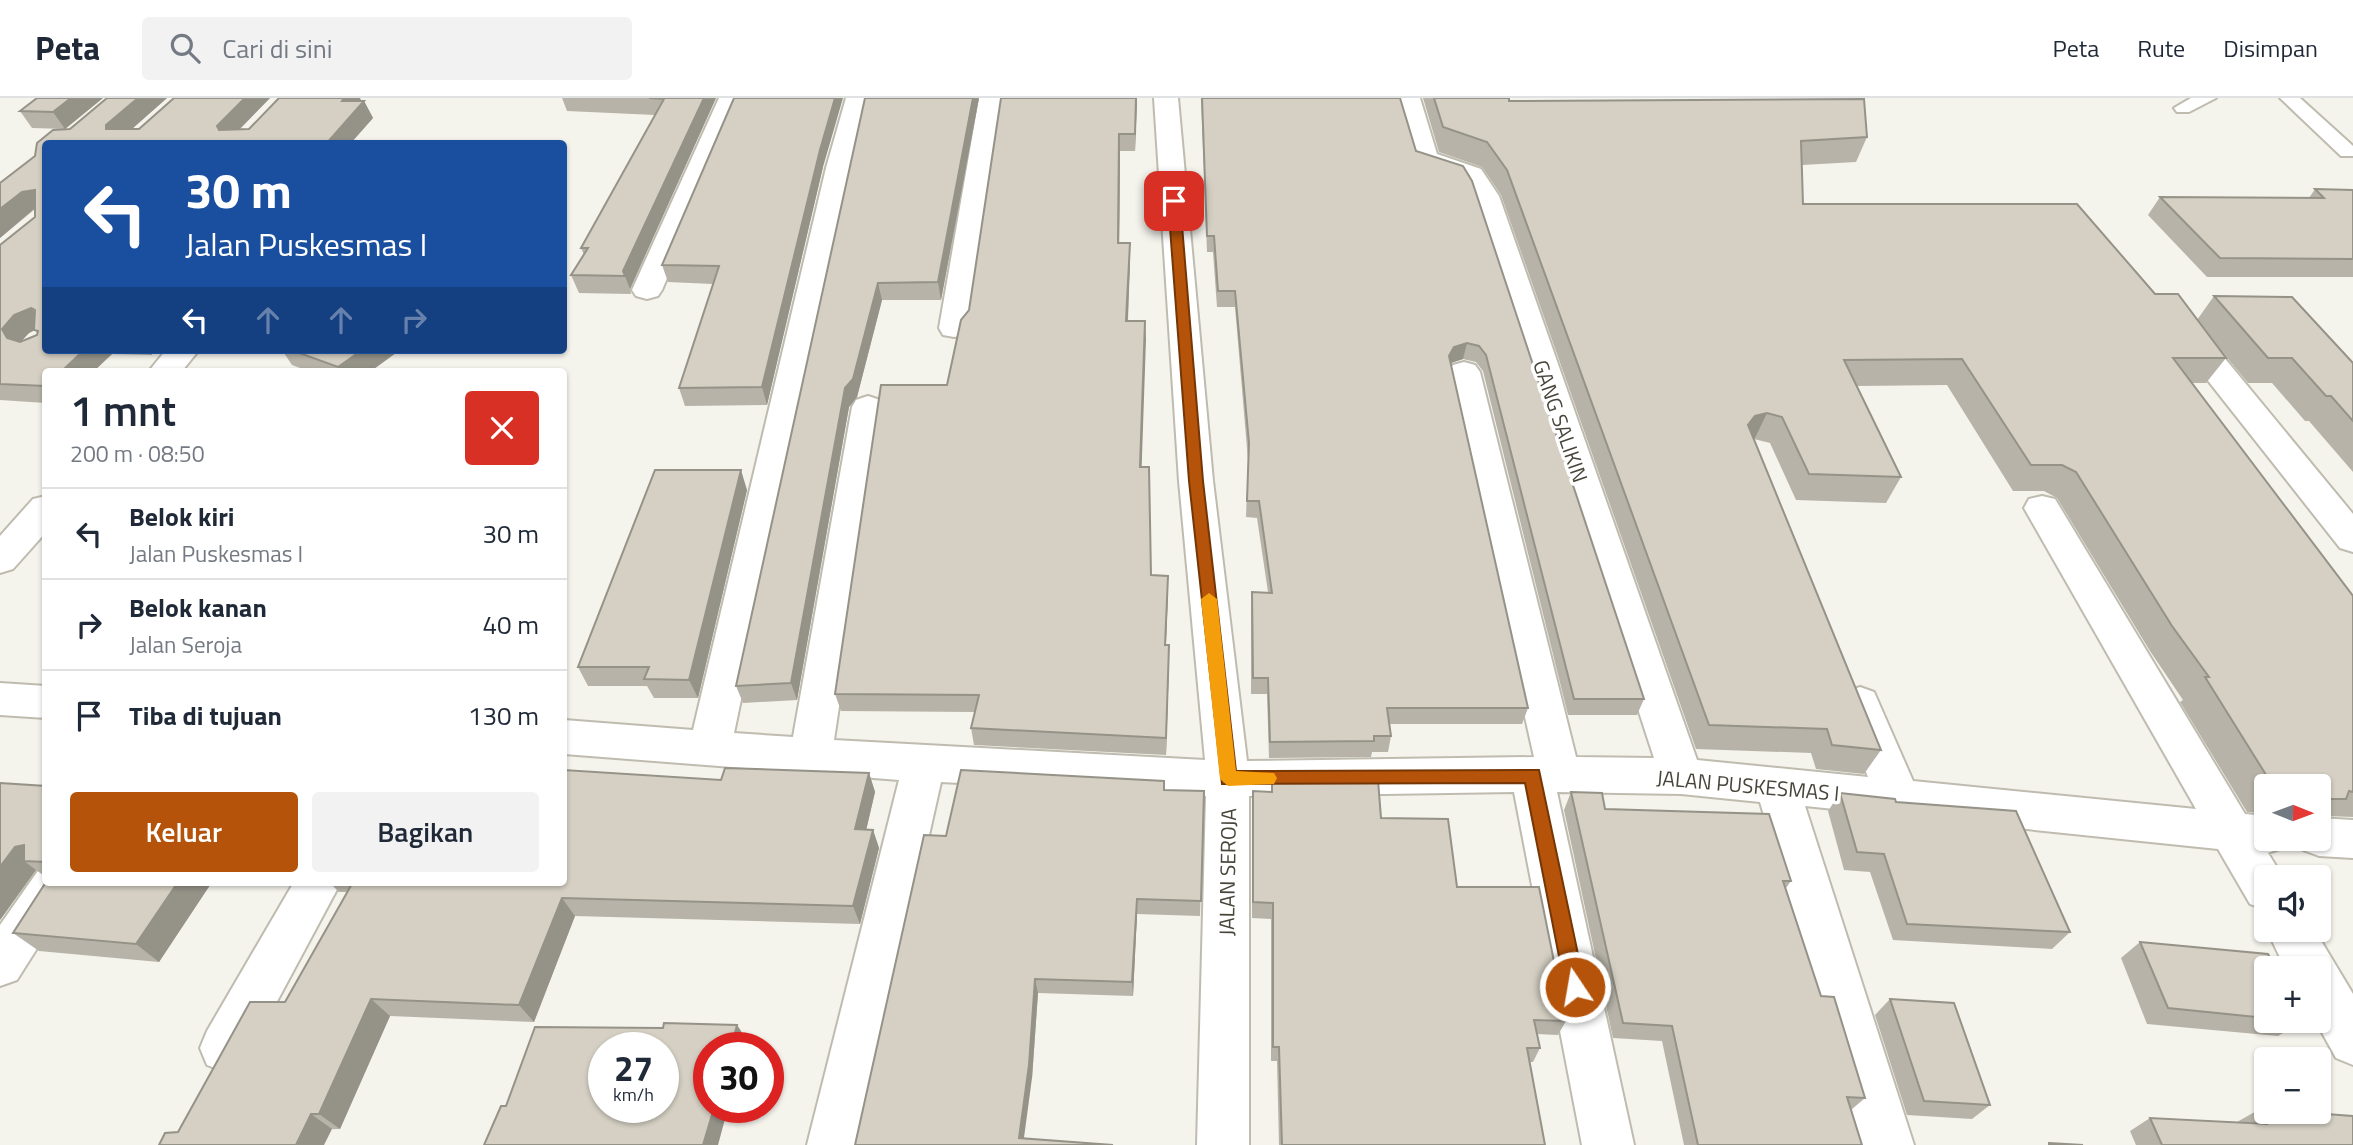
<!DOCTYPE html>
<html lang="id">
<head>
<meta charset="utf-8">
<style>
  :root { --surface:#fff; --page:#f2f2f3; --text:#1f2937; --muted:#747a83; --line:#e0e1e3; --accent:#b45309 }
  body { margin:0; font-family:"Titillium Web",sans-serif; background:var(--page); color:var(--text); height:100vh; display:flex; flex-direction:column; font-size:26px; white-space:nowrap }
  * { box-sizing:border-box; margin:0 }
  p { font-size:23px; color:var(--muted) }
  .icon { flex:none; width:38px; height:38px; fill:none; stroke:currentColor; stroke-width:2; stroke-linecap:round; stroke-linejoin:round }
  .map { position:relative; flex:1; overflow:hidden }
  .details { position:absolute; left:42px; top:270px; width:525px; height:518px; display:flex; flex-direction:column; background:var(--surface); border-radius:7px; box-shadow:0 2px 5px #0004 }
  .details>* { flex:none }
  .top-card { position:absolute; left:42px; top:42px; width:525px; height:214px; border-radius:7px; box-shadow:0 2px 5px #0004; background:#1a4fa0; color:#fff; overflow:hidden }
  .needle { width:46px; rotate:91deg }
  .controls { position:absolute; left:2254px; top:676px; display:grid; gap:14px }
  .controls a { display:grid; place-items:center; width:77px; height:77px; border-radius:7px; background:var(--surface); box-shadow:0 2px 5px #0004; font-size:35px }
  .speed { position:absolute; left:588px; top:934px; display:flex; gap:14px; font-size:35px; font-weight:700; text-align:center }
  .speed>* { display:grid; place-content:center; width:91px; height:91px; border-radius:50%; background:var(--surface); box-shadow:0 2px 5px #0004; line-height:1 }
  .speed small { font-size:18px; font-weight:400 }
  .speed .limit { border:10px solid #d22; background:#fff; color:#111 }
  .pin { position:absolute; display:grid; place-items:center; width:60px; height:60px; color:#fff; margin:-30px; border-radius:14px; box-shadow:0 4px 10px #0006 }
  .me { position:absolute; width:77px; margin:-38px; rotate:348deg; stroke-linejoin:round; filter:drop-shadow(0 0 5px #0008) }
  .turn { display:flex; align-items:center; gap:24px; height:147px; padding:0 28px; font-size:32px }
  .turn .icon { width:91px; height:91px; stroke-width:2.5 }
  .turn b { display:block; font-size:49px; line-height:60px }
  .lanes { display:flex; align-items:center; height:66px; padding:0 28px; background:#0003; justify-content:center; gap:35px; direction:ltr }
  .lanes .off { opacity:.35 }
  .round { display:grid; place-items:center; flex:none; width:74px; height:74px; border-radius:7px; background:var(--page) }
  .head { display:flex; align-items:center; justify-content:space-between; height:119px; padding:0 28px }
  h1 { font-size:42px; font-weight:600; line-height:52px }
  .primary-button { display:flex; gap:14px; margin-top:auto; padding:14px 28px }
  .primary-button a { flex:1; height:80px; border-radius:7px; background:var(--accent); color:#fff; font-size:28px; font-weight:600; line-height:80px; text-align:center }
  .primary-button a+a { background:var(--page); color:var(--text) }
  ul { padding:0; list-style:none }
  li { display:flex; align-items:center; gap:21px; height:91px; padding:0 28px; border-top:2px solid var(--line) }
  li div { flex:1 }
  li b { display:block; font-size:26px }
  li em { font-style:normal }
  header { display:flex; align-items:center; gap:42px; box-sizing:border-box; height:98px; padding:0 35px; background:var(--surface); border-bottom:2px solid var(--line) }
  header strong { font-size:33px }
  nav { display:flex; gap:38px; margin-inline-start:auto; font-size:24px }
  .search { width:490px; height:63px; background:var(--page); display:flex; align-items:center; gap:18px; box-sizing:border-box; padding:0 24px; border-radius:7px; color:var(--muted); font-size:26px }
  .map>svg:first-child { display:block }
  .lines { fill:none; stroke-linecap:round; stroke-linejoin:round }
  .lane-casing { stroke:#bfbcaf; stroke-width:4 }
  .street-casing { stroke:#bfbcaf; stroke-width:4 }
  .lane { fill:#fff; fill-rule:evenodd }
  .street { fill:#fff; fill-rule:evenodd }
  .wall { fill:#b7b3a8; fill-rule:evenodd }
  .shaded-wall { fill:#959288 }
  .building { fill:#d5d0c3; stroke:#959288; stroke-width:2; fill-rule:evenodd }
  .route { fill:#b45309; stroke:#753606; stroke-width:2 }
  .slow { fill:#f59e0b }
  .labels { text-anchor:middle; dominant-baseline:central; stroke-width:7; stroke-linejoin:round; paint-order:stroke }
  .street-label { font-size:21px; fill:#48453a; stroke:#fff }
</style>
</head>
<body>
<header>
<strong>Peta</strong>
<div class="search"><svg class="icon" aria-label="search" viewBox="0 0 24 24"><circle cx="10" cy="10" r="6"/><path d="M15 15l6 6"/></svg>Cari di sini</div>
<nav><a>Peta</a><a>Rute</a><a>Disimpan</a></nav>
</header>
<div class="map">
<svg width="2353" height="1047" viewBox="0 0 2353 1047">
  <rect width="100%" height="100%" fill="#f4f3ec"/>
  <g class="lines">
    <g class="lane-casing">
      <path id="lane" d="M2191,0H2216L2189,14H2177L2174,10Z
        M2280,0H2300L2353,48V58H2341Z"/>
    </g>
    <g class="street-casing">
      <path id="street" d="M719,0H743L662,192L658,198L647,201L636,198L632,192Z
        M846,0H870L852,70L734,635L793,639L852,309L856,302L868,298L880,302L884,309L834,642L1205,662L1179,383L1154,0H1178L1213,383L1247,663L1534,659L1448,274L1453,267L1464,264L1475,267L1480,274L1576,659L1654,660L1471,98L1462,82L1416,67L1412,61L1396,0H1420L1437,56L1481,71L1499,98L1697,662L1868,679L1840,605L1846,594L1860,589L1874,594L1913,683L2196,711L2024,410L2029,401L2042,398L2055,401L2245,716L2266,718V740H2286L2282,750L2268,755L2283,779H2266V812L2250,806L2218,751L1805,708L1914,1047H1862L1760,704L1681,696L1557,694L1634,1047H1582L1514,694L1249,698V1047H1197L1206,698L941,684L859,1047H807L899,682L564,656V622L693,632L826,70Z
        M979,0H1003L969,230L965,237L954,239L943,237L939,230Z
        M2183,221L2194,223L2353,416V454L2340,450L2172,237L2168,230L2172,223Z
        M166,252H199L182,273H149Z
        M46,398V434L13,471L0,475V438L33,401Z
        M0,585L46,588V620L0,617Z
        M2319,720L2353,722V760L2319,758L2303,752L2298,740H2319Z
        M46,768V784H79L17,882L0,888V827L40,770Z
        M294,784H341L243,967L225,974L207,967L200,950L207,933Z
        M2266,830L2314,831L2353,896V967L2336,960L2315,922H2319V870H2285Z"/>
    </g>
    <use href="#lane" class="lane"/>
    <use href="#street" class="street"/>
  </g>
  <path class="wall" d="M103,0L65,31L32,30L20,13Z
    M107,0H167L132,31H139L174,0H270L240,31H249L279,0H360L361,3H364L373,20L350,46H46V252H156L151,257L112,256L94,273H46V305L0,302V147L35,119V111L0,140V85L35,58L37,45L53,32L70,31ZM35,232L37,235V237L21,243L29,235Z
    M562,0H716L630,191L631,196L579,195L571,177L584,157L581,150L655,17L567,13Z
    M865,0H979L941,202H882L857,299L849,309L797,602L743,605L736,588Z
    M1001,0H1137L1135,53H1120L1119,145H1130V163L1128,223H1145L1141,369L1151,477L1168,495L1166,547L1169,564L1166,657L974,647L971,630L975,614L841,613L835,596L947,287L969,212Z
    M1201,0H1400L1416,53L1644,601L1637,617H1568L1483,273L1476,264L1463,261L1451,265L1528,610L1522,626H1390L1391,638L1388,654H1372L1371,659L1269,660L1267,596H1251V510L1252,494H1268L1257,420L1246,419L1248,362L1235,209H1217L1213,154H1207Z
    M1423,0H1509V3L1867,39L1856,64L1802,67L1803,106L2155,196L2197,222L2214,198L2353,265V374L2309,323H2305L2272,285H2248L2209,238L2226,260L2206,285H2192L2353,498V719L2326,718L2319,723V688H2266V715L2247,714L2180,604L2183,602L2150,553L2057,400L2044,393H2013L1947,287L1857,288L1901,379L1886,405L1796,402L1770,345L1754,341L1881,652L1864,676L1816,671L1811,655L1696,651L1501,97L1482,69L1439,54Z
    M823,69L767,307L685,308L679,290L713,186L668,184L662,167Z
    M2315,91L2353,92V179H2207L2148,117L2160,99L2309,100Z
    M282,252H400L371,273H308L292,267Z
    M747,392L698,600H654L647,588H588L578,569Z
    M869,675L875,694L866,732H873L879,750L860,826L575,818L534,924L390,918L340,1031L178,1034L285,904L348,794H339L329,784H564L721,682Z
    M1272,684L1381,720L1457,789L1566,923L1558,937L1537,936L1540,950L1533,964H1530L1545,1047H1279L1277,963H1271V821L1252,820V710L1253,693L1271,694Z
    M46,688V779L36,772L0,822Z
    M1164,692L1204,693L1200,818L1137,816L1133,898L1038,895L1032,980L855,1047L946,738Z
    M1571,694L1605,711L1791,783L1786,790L1821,898L1865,1000L1851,1012L1862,1047H1684L1662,943L1613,940L1564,712Z
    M1840,695L1896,704L2070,834L2052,851L1893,842L1870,774L1844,772L1828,713Z
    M212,784L159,864L39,853L13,835Z
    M2140,844L2266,870V922L2302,923L2278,938L2147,926L2121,860Z
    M1890,901L1990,1007L1972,1021L1907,1017L1875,917Z
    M2260,1011L2353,1047H2136L2130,1033L2150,1020L2237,1024Z"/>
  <path class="shaded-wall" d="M71,0H103L65,31L53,14Z
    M138,0H167L117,44L106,31V27Z
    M245,0H270L227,44V46L217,28Z
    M344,0H360L362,6L364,3L373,20L350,46H326L342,3Z
    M704,0H716L630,191L623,173Z
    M835,0H843L823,69L767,307L762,289L820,52Z
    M973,0H979L941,202L938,184Z
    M1136,0H1137L1135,53V36Z
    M1119,36L1120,53L1119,163L1118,145Z
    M35,92L46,109L34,111L0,140V111L22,94Z
    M1130,145V163L1127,241L1126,223Z
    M878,185L882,202L857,299L849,309L797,602L791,585L845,290Z
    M31,210L45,227L29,235L16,249L7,240L2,231L14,217Z
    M1145,223L1146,241L1141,387L1140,369Z
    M1467,245L1463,261L1451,265L1449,258L1454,249Z
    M84,252H109L112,256L94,273H62Z
    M147,252H156L151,257Z
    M362,252H400L371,273H340L338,269Z
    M1767,315L1755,340L1743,343L1748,327L1755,318Z
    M741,372L747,392L698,600L689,582Z
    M1168,478V495L1165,564V547Z
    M1169,547V564L1166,657V640Z
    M869,675L875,694L862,750L855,731Z
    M873,732L879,750L860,826L853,808Z
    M24,747V763L36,772L0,822V769L15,749Z
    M178,784H212L159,864L136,846Z
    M562,800L575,818L534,924L519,907Z
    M1137,801V816L1133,898L1132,884Z
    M1035,881L1038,895L1032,980L1023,1047L1019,1040Z
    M371,901L390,918L340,1031L319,1016Z
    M737,927L747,942L744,950H731Z
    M714,1010H728L718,1047H703Z
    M311,1016L332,1031L324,1047H296Z"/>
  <path class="building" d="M37,0H71L53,14L20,13Z
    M107,0H138L106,27V31H139L174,0H245L217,28L219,32L249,31L279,0H344L342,3H364L326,46H46V252H84L62,273H46V288L0,286V147L35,119V92L22,94L0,111V85L35,58L37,45L53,32L70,31ZM31,210L35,212L34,232L38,233L37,237L20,244L7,240L2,231L14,217Z
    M649,0H704L623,173L625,178L571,177L588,150H581L664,1Z
    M734,0H835L820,52L762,289L679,290L719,168L662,167Z
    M865,0H973L938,184L878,185L853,281L845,290L791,585L736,588Z
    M1001,0H1136L1135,36H1119L1118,145H1130L1126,223H1145L1140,369H1149L1151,477L1168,478L1165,547H1169L1166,640L971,630L979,597L835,596L881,287H947L961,222L969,212Z
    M1202,0H1400L1416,53L1463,68L1472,83L1644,601H1574L1486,257L1479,248L1467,245L1454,249L1449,258L1528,610H1387L1391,638H1374V643L1270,644L1268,580H1253L1252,494L1272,495L1259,403H1247L1249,345L1235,193H1218L1214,138H1207Z
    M1434,0H1509V3L1864,1L1867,39L1801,43L1803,106H2077L2155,196H2178L2226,260H2173L2353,498V694L2349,693L2346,701H2319V688H2273L2205,579H2209L2172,528L2076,374L2062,367H2031L1962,261L1844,262L1901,379L1809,376L1782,319L1767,315L1755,318L1748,327L1881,652L1832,647L1827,631L1709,627L1507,72L1487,44L1443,29Z
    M2315,91L2353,92V161L2220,160L2160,99L2324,100Z
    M2214,198L2292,199L2353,265V323L2331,298H2326L2292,260H2268Z
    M291,252H362L338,269Z
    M655,372H741L689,582L644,581L649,569H578Z
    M725,670L869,675L855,731L873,732L853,808L562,800L519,907L371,901L319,1016H311L296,1047H159L165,1035L178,1034L250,904H285L353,784H564V672L721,682Z
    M961,672L1164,683V692L1204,693L1201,803L1137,801L1132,884L1035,881L1029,967L1019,1040L1113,1047H855L924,737L946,738Z
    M1378,682L1381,720L1448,721L1457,789H1539L1566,923L1534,922L1540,950H1527L1545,1047H1282L1279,949H1273V805L1253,804V693L1272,694V684Z
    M0,685L46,688V764L24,763V747L15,749L0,769Z
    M1571,694L1602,695L1605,711L1769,716L1791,783H1783L1821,898L1834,899L1865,1000L1847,999L1862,1047H1698L1672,928L1623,925Z
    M1840,695L1895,701L1896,704L2016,713L2070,834L1907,826L1884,756L1857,754Z
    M46,784H178L136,846L13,835Z
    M2140,844L2268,856L2275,870H2266V920L2168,910Z
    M1890,901L1954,905L1990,1007L1924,1003Z
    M664,925L737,927L731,950H709V1010H714L703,1047H484L501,1008H506L535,929L663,930ZM604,950H663V1010H604Z
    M2260,1011L2266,1012V1013H2286L2353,1018V1047H2162L2150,1020L2267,1026Z
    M2049,1045L2083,1047H2049Z"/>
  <path class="route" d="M1174,99L1180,103L1203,383L1236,673L1539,672L1585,889L1582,895L1575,898L1568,895L1565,889L1525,685L1222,686L1189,383L1168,103Z"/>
  <path class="slow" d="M1209,495L1217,501L1236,673L1274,675L1277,680L1274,686L1228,688L1220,681L1201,501Z"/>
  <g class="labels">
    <g class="street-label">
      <text transform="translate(1561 323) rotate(71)">GANG SALIKIN</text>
      <text transform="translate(1748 687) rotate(5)">JALAN PUSKESMAS I</text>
      <text transform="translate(1227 774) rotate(-89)">JALAN SEROJA</text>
    </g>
  </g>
</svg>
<div class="controls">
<a><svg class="needle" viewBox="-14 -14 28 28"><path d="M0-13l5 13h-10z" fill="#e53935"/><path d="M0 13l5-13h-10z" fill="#747a83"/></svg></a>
<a><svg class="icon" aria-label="sound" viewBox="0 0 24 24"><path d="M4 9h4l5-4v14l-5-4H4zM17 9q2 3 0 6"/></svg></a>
<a>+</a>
<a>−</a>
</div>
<div class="speed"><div>27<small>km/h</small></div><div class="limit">30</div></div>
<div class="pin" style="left:1174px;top:103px;background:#d93025"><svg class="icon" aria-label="arrive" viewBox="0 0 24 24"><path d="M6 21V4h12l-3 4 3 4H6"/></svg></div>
<svg class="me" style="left:1575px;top:889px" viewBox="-20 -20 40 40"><circle r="17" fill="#b45309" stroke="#fff" stroke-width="3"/><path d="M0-11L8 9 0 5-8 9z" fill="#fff"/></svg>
<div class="top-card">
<div class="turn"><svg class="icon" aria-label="left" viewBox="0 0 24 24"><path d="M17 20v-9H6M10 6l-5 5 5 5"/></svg><div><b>30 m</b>Jalan Puskesmas I</div></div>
<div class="lanes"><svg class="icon" aria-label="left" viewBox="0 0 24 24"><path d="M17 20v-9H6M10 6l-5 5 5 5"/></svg><svg class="icon off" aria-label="ahead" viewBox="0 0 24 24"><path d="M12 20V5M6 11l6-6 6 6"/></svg><svg class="icon off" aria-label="ahead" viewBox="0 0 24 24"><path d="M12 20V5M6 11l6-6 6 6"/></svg><svg class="icon off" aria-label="right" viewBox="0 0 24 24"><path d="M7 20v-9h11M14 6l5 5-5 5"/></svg></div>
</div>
<section class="details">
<div class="head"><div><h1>1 mnt</h1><p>200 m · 08:50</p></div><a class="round" style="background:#d93025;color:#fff"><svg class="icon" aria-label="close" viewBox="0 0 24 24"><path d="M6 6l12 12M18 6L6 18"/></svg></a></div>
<ul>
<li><svg class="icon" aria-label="left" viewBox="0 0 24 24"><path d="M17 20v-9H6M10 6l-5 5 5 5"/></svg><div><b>Belok kiri</b><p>Jalan Puskesmas I</p></div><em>30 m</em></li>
<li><svg class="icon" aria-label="right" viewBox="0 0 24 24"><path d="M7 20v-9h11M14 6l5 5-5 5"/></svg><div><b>Belok kanan</b><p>Jalan Seroja</p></div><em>40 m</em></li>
<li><svg class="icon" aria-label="arrive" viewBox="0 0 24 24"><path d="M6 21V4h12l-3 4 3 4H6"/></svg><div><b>Tiba di tujuan</b></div><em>130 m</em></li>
</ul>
<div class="primary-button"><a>Keluar</a><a>Bagikan</a></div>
</section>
</div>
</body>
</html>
